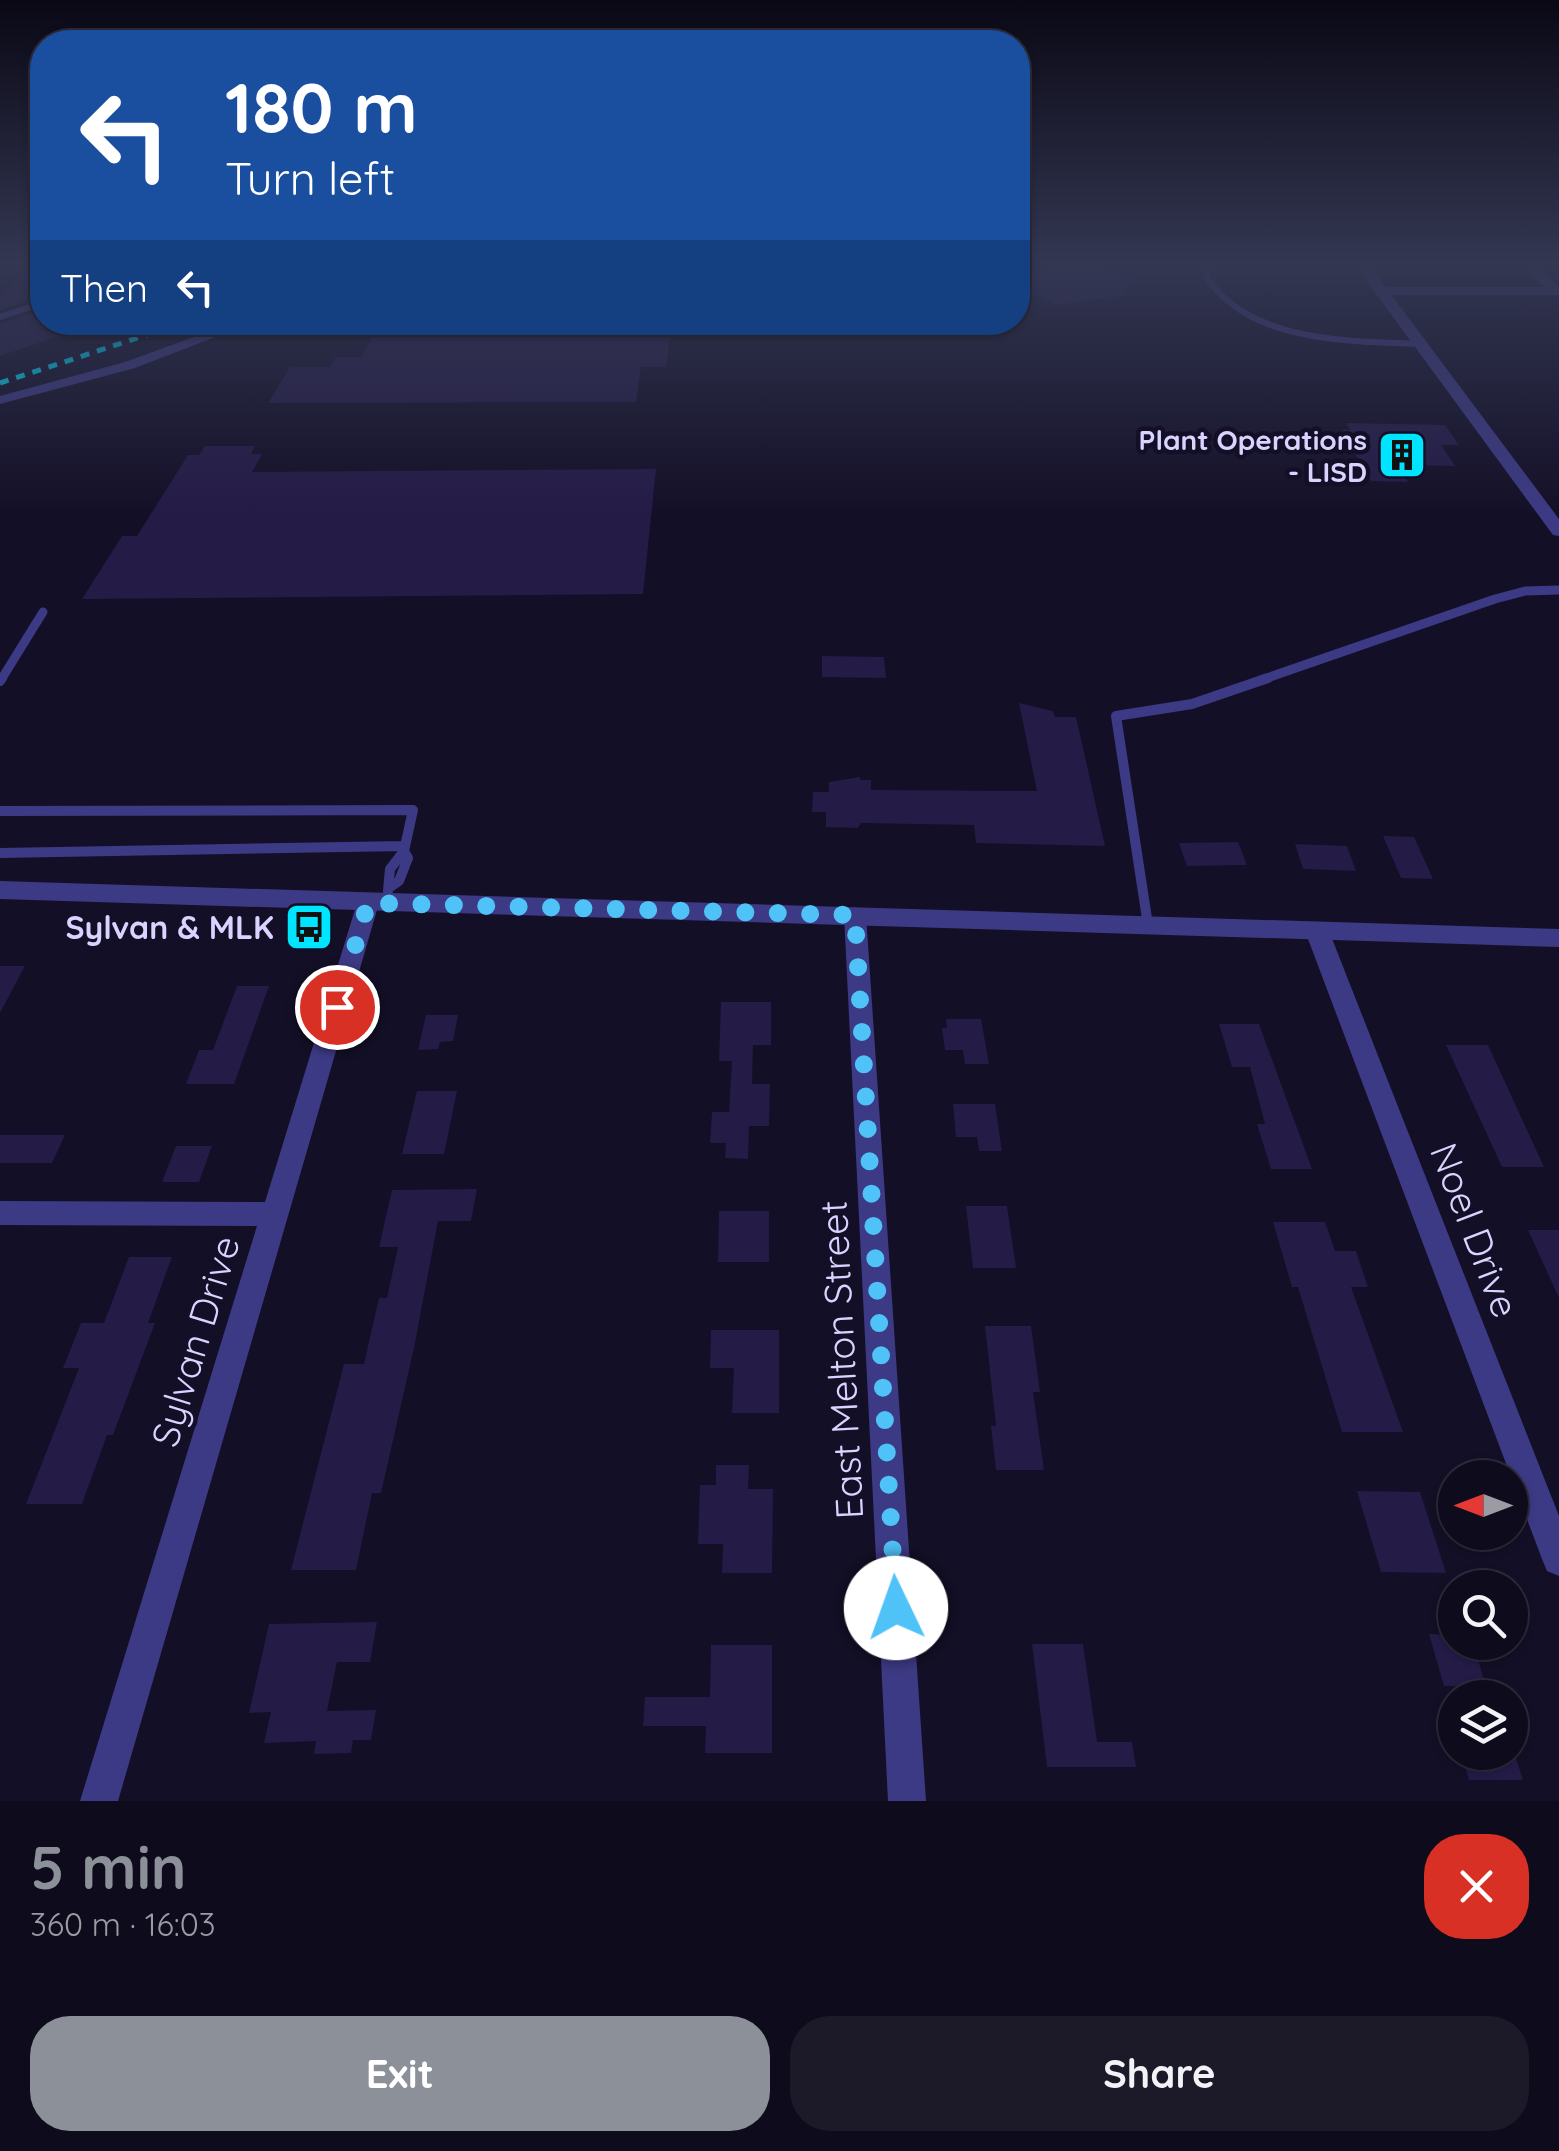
<!DOCTYPE html>
<html lang="en">
<head>
<meta charset="utf-8">
<style>
  :root { --surface:#0e0b1c; --page:#1c1929; --text:#f1f3f6; --muted:#9b9ba3; --line:#2e2b3b; --accent:#8c9099 }
  body { margin:0; font-family:Quicksand,sans-serif; background:var(--page); color:var(--text); height:100vh; display:flex; flex-direction:column; font-size:38px; white-space:nowrap }
  * { box-sizing:border-box; margin:0 }
  p { font-size:32px; color:var(--muted) }
  .icon { flex:none; width:55px; height:55px; fill:none; stroke:currentColor; stroke-width:2; stroke-linecap:round; stroke-linejoin:round }
  .map { position:relative; height:1801px; overflow:hidden }
  .side { display:flex; flex-direction:column; background:var(--surface); flex:1 }
  .side>* { flex:none }
  .hud { position:absolute; left:30px; top:30px; width:1000px; height:305px; border-radius:40px; box-shadow:0 2px 8px #0004,0 0 0 2px var(--line); background:#1a4fa0; color:#fff; overflow:hidden }
  .needle { width:65px; rotate:270deg }
  .fabs { position:absolute; left:1438px; top:1460px; display:grid; gap:20px }
  .fabs a { display:grid; place-items:center; width:90px; height:90px; border-radius:50%; background:var(--surface); box-shadow:0 2px 8px #0004,0 0 0 2px var(--line); font-size:50px }
  .pin { position:absolute; display:grid; place-items:center; width:85px; height:85px; color:#fff; margin:-42px; border:5px solid #fff; border-radius:50%; box-shadow:0 2px 10px #0007 }
  .me { position:absolute; width:110px; margin:-55px; rotate:357deg; stroke-linejoin:round; filter:drop-shadow(0 0 8px #0008) }
  .turn { display:flex; align-items:center; gap:35px; height:210px; padding:0 30px; font-size:45px }
  .turn .icon { width:130px; height:130px; stroke-width:2.5 }
  .turn b { display:block; font-size:70px; line-height:85px }
  .then { display:flex; align-items:center; height:95px; padding:0 30px; background:#0003; gap:20px; font-size:38px }
  .round { display:grid; place-items:center; flex:none; width:105px; height:105px; border-radius:40px; background:var(--page) }
  .head { display:flex; align-items:center; justify-content:space-between; height:170px; padding:0 30px }
  h1 { font-size:60px; font-weight:700; line-height:75px; color:var(--accent) }
  .button { display:flex; gap:20px; margin-top:auto; padding:20px 30px }
  .button a { flex:1; height:115px; border-radius:40px; background:var(--accent); color:#fff; font-size:40px; font-weight:700; line-height:115px; text-align:center }
  .button a+a { background:var(--page); color:var(--text) }
  .map>svg:first-child { display:block }
  .building { fill:#241b47 }
  .lines { fill:none; stroke-linecap:round; stroke-linejoin:round }
  .service-far2 { stroke:#3d3a85; stroke-width:6 }
  .service-far1 { stroke:#3d3a85; stroke-width:9 }
  .service { stroke:#3d3a85; stroke-width:10 }
  .minor { fill:#3d3a85; fill-rule:evenodd }
  .tertiary { fill:#3d3a85; fill-rule:evenodd }
  .rail { stroke:#00e5ff; stroke-width:5; stroke-dasharray:9 8; stroke-linecap:butt }
  .route { stroke:#4fc3f7; stroke-width:18; stroke-dasharray:0 32.4 }
  .labels { text-anchor:middle; dominant-baseline:central; stroke-width:9; stroke-linejoin:round; paint-order:stroke }
  .far-poi-label { font-size:28px; font-weight:bold; fill:#d9d4ff; stroke:#130f26; text-anchor:end }
  .poi-label { font-size:32px; font-weight:bold; fill:#d9d4ff; stroke:#130f26; text-anchor:end }
  .near-street-label { font-size:38px; fill:#d9d4ff; stroke:#130f26 }
</style>
</head>
<body>
<div class="map">
<svg width="1559" height="1801" viewBox="0 0 1559 1801">
  <rect width="100%" height="100%" fill="#130f26"/>
  <path class="building" d="M1058,265H1100L1140,284L1121,289L1131,294L1056,305L1037,295L1018,300V274Z
    M21,276H42V296L0,310V297Z
    M42,310V322H88L89,326L0,356V324Z
    M379,322H672L666,367H641L636,402L268,403L290,367H330L336,357H362Z
    M1346,423L1445,425L1459,445H1441L1455,466L1398,465L1408,482L1371,481L1342,430H1350Z
    M205,446H255L251,454H262L252,472L656,469L643,594L82,599L122,536H137L188,455H199Z
    M822,656L884,657L886,678L822,677Z
    M1019,703L1053,711L1055,717H1076L1105,846L976,843L974,825L861,823L858,828L826,827V812H812L813,792H829V782L860,777V780H871V790L1037,791Z
    M1383,836L1414,837L1433,879L1401,878Z
    M1238,842L1247,865L1187,866L1179,843Z
    M1295,844L1347,846L1356,871L1303,869Z
    M0,966H25L0,1013Z
    M237,986H269L234,1084H186L199,1050H213Z
    M721,1002H771V1045H753L752,1084H770L769,1126H749L748,1159L725,1158L726,1143H710L712,1112H729L732,1061H719Z
    M426,1015H458L453,1041L440,1042L438,1049L418,1050Z
    M946,1019H981L989,1064H965L963,1050H945L942,1028H947Z
    M1219,1024H1259L1312,1169H1271L1257,1124H1265L1250,1067H1232Z
    M1446,1045H1488L1544,1167H1502Z
    M417,1091H457L444,1154H402Z
    M953,1104H995L1002,1151H979L977,1137H956Z
    M0,1135H65L52,1163H0Z
    M176,1146H212L199,1182H162Z
    M477,1189L471,1221H438L414,1348L381,1493H372L356,1570H291L344,1364H364L379,1298H387L398,1247H379L392,1190Z
    M966,1206H1007L1016,1268H973Z
    M719,1211H769V1262H718Z
    M1273,1222H1325L1335,1251H1356L1368,1287H1351L1403,1432H1342L1298,1287H1292Z
    M1528,1230H1559V1298Z
    M129,1257H172L148,1323H155L113,1435H107L82,1504H26L79,1368H63L81,1323H104Z
    M985,1326H1031L1040,1392H1033L1044,1470H996L991,1426H996Z
    M711,1330H779V1413H732L734,1368H710Z
    M716,1465H749L748,1489H773L772,1573H722L723,1544H698L700,1485H716Z
    M1357,1491L1420,1492L1446,1573L1381,1572Z
    M377,1622L370,1662H337L327,1711L376,1710L371,1740H353L351,1753L314,1754L316,1741L264,1743L271,1712L249,1713L269,1624Z
    M1429,1634L1455,1635V1642H1473L1486,1687L1444,1686Z
    M1032,1644H1083L1097,1742H1132L1136,1767H1047Z
    M711,1645H772V1753H705L706,1726H643L645,1697H710Z
    M1461,1752H1514L1523,1780H1469Z"/>
  <g class="lines">
    <path class="service-far2" d="M1210,265L1206,277C1251,343 1348,341 1421,344
      M0,317L42,303"/>
    <path class="service-far1" d="M1,680L43,612
      M1261,680L1495,599L1525,591L1559,590"/>
    <path class="service" d="M0,681L2,678
      M0,811L413,810L404,851L408,858L399,881L389,888
      M0,853L405,846
      M388,891L390,869L404,851
      M1148,925L1116,716L1192,704L1268,678"/>
    <path class="minor" d="M1523,265H1535L1559,287V295H1382L1376,291L1382,287H1544Z
      M235,322H254L135,368L0,404V396L125,362Z
      M368,895L379,903L118,1801H80L257,1226L0,1225V1201L265,1202L357,903Z
      M855,907L866,915L926,1801H888L844,915Z
      M1317,923L1329,931L1559,1516V1576L1547,1571L1542,1559L1305,931Z"/>
    <path class="tertiary" d="M1355,265H1369L1559,519V536L1553,535Z
      M0,881L1559,929V947L0,899Z"/>
    <path class="rail" d="M0,383L186,322"/>
  </g>
  <linearGradient id="sky" x2="0" y2="1"><stop stop-color="#0a0815"/><stop offset="0.51" stop-color="#333752"/><stop offset="1" stop-color="#333752" stop-opacity="0"/></linearGradient>
  <rect width="1559" height="517" fill="url(#sky)"/>
  <g class="lines">
    <path class="route" d="M337,1007L368,903L855,915L896,1608"/>
  </g>
  <defs>
    <g id="building-square" transform="scale(2.5)"><rect x="-9" y="-9" width="18" height="18" rx="4" fill="#00e5ff" stroke="#130f26"/><path d="M-4-6H4V6H1V3H-1V6H-4ZM-2.5-4.3h1.7v1.8h-1.7ZM.8-4.3h1.7v1.8H.8ZM-2.5-1h1.7V.8h-1.7ZM.8-1h1.7V.8H.8Z" fill="#111"/></g>
    <g id="bus-square" transform="scale(2.5)"><rect x="-9" y="-9" width="18" height="18" rx="4" fill="#00e5ff" stroke="#130f26"/><path d="M-5-6H5V4H4V6H2V4H-2V6H-4V4H-5ZM-3.5-4V0h7V-4ZM-3.5 1.2v1.5H-2V1.2ZM2 1.2v1.5H3.5V1.2Z" fill="#111"/></g>
  </defs>
  <g fill-rule="evenodd">
    <use href="#building-square" x="1402" y="455"/>
    <use href="#bus-square" x="309" y="927"/>
  </g>
  <g class="labels">
    <g class="far-poi-label">
      <text x="1367" y="439">Plant Operations<tspan x="1367" dy="32">- LISD</tspan></text>
    </g>
    <g class="poi-label">
      <text x="274" y="927">Sylvan &amp; MLK</text>
    </g>
    <g class="near-street-label">
      <text transform="translate(1475 1230) rotate(69)">Noel Drive</text>
      <text transform="translate(195 1341) rotate(-73)">Sylvan Drive</text>
      <text transform="translate(841 1360) rotate(-93)">East Melton Street</text>
    </g>
  </g>
</svg>
<div class="fabs">
<a><svg class="needle" viewBox="-14 -14 28 28"><path d="M0-13l5 13h-10z" fill="#e53935"/><path d="M0 13l5-13h-10z" fill="#9b9ba3"/></svg></a>
<a><svg class="icon" aria-label="search" viewBox="0 0 24 24"><circle cx="10" cy="10" r="6"/><path d="M15 15l6 6"/></svg></a>
<a><svg class="icon" aria-label="layers" viewBox="0 0 24 24"><path d="M12 4l9 5-9 5-9-5zM3 14l9 5 9-5"/></svg></a>
</div>
<div class="pin" style="left:337px;top:1007px;background:#d93025"><svg class="icon" aria-label="arrive" viewBox="0 0 24 24"><path d="M6 21V4h12l-3 4 3 4H6"/></svg></div>
<svg class="me" style="left:896px;top:1608px" viewBox="-20 -20 40 40"><circle r="19" fill="#fff"/><path d="M0-13L10 11 0 6-10 11z" fill="#4fc3f7"/></svg>
<div class="hud">
<div class="turn"><svg class="icon" aria-label="left" viewBox="0 0 24 24"><path d="M17 20v-9H6M10 6l-5 5 5 5"/></svg><div><b>180 m</b>Turn left</div></div>
<div class="then">Then<svg class="icon" aria-label="left" viewBox="0 0 24 24"><path d="M17 20v-9H6M10 6l-5 5 5 5"/></svg></div>
</div>
</div>
<section class="side">
<div class="head"><div><h1>5 min</h1><p>360 m · 16:03</p></div><a class="round" style="background:#d93025;color:#fff"><svg class="icon" aria-label="close" viewBox="0 0 24 24"><path d="M6 6l12 12M18 6L6 18"/></svg></a></div>
<div class="button"><a>Exit</a><a>Share</a></div>
</section>
</body>
</html>
